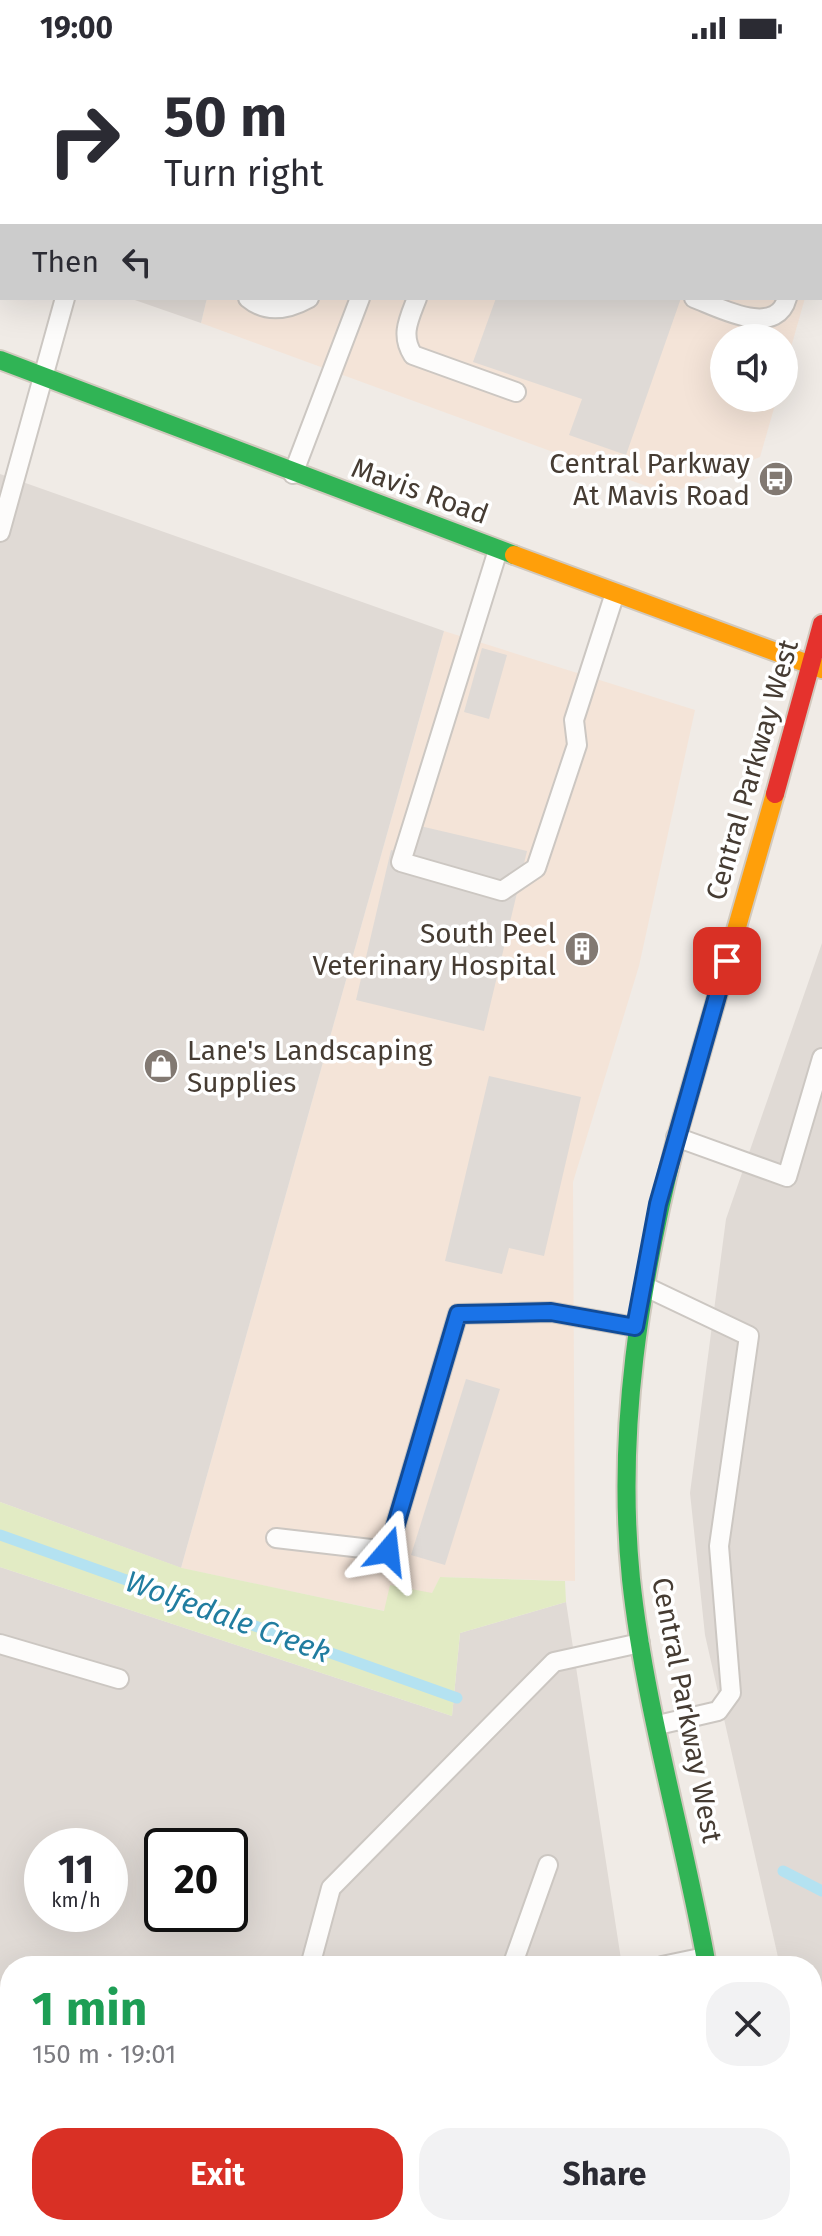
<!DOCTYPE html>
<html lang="en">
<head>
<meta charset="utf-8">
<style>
  :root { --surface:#fff; --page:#f2f2f3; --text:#2b2b33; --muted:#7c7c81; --accent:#d93025 }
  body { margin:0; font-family:"Fira Sans",sans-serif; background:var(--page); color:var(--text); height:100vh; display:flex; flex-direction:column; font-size:30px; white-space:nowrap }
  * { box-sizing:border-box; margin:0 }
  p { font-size:26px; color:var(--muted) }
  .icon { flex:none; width:44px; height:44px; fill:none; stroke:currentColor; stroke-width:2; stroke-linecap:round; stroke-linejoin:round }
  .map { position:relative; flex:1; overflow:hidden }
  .side { position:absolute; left:0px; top:1900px; width:822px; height:280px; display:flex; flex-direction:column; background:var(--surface); border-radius:32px 32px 0 0; box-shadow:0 8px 32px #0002 }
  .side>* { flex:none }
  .hud { position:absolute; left:0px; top:0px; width:822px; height:244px; box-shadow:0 8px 32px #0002; background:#fff; color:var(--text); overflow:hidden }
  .buttons { position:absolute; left:710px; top:268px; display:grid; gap:16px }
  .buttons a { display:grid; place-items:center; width:88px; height:88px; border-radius:50%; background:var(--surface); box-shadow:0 8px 32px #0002; font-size:40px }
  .speed { position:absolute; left:24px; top:1772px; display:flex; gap:16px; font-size:40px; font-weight:700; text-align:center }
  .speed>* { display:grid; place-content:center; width:104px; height:104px; border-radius:50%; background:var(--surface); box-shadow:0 8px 32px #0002; line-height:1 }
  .speed small { font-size:20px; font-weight:400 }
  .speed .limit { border:4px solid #111; border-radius:12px; background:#fff; color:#111 }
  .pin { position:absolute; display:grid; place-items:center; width:68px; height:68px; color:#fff; margin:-34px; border-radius:16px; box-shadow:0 4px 12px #0006 }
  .me { position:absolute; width:88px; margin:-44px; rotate:17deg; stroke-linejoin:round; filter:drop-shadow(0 0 6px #0008) }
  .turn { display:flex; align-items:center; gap:28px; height:168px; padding:0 32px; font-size:36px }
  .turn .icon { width:104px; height:104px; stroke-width:2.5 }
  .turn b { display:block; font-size:56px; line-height:68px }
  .then { display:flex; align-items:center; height:76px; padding:0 32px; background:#0003; gap:16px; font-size:30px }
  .round { display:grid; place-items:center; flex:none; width:84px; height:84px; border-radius:32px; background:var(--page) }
  .overview { display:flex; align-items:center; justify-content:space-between; height:136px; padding:0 32px }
  h1 { font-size:48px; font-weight:700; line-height:60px; color:#1e9e55 }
  .action { display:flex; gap:16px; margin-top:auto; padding:16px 32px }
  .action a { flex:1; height:92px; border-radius:32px; background:var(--accent); color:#fff; font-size:32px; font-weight:700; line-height:92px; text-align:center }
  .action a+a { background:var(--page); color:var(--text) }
  .status { display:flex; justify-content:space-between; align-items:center; height:56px; padding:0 40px; background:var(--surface); direction:ltr }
  .status svg { height:22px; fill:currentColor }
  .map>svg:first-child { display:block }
  .commercial { fill:#f4e4d8 }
  .industrial { fill:#e0dad5; fill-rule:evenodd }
  .green { fill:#e2ebc4 }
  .parking { fill:#dfdad6 }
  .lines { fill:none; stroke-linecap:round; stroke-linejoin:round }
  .stream { stroke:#b4e2f1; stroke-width:11 }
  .lane-casing { stroke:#ccc7c2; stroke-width:22 }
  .fast-casing { stroke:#d1c9be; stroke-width:22 }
  .slow-casing { stroke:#d1c9be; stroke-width:22 }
  .jam-casing { stroke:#d1c9be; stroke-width:22 }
  .lane { stroke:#fdfcfb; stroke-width:18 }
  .fast { stroke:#30b455; stroke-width:18 }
  .slow { stroke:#ff9f0a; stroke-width:18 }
  .jam { stroke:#e5322d; stroke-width:18 }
  .route-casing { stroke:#114b97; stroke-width:20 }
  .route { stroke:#1a73e8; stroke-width:14 }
  .labels { text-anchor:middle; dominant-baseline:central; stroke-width:7; stroke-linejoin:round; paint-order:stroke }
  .poi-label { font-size:28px; fill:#463c33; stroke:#fff; text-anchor:end }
  .street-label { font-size:28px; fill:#463c33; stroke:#fff }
  .water-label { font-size:30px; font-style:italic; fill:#217da0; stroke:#fff }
</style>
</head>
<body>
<div class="status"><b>19:00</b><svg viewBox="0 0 49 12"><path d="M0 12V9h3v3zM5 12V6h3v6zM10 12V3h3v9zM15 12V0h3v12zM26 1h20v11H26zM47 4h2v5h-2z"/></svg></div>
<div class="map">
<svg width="822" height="2180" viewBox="0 0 822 2180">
  <rect width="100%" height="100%" fill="#f0ebe6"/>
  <path class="commercial" d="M268,0H822L820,189V2Z
    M207,242H805L784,316V282H724V342H777L760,401L668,438L201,267Z
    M444,575L695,654L639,910L573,1126L575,1525L440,1521L432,1537L385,1555L181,1512Z"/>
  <path class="industrial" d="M0,0H268L2,2V197Z
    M129,242H207L201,267Z
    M0,418L444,575L181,1512L0,1446Z
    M822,887V2180H795L796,2170H812V1910H780L705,1579L690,1437L726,1163Z
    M0,1511L452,1660L460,1577L566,1546L622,1910H10V2170H631L629,2180H0ZM42,1790H110V1858H42ZM162,1790H230V1858H162Z"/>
  <path class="green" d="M0,1446L182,1512L384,1555L390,1529L432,1537L440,1521L565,1525L566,1546L460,1577L452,1660L0,1511Z"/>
  <path class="parking" d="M496,242H681L626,399L569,379L582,343L473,306Z
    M482,592L507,599L489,663L464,656Z
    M420,770L527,795L484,975L356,944L391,794L413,799Z
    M489,1020L581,1041L544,1200L509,1192L502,1218L445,1205Z
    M466,1323L500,1333L445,1509L411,1499Z"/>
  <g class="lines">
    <path class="stream" d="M0,1479L457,1642
      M783,1815L822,1835"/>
    <g class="lane-casing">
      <path id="lane" d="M51,2L52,0
        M132,2L133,0
        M299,2L300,0
        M447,2L448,0
        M0,133L2,130
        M248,242C267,258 289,253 309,242
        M417,242C409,263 400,279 413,299L516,336
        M694,242C718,251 776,283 787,242
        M293,418L360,242
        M0,476L65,242
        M498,494L401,806L502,835L536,812L577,689L574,664L615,537
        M676,1081L787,1121L822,1002
        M646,1231L749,1280L719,1490L731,1637L718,1655L658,1669
        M276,1482L388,1495L458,1258L551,1256L635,1271
        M0,1588L119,1623
        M310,1910L331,1832L554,1606L640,1587
        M512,1910L548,1809
        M662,1910L705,1901
        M812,2131L822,2132
        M238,2180L241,2170
        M393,2180L396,2170
        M602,2180V2170
        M804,2180L806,2170"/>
    </g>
    <g class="fast-casing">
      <path id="fast" d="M0,304L514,499
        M676,1084C640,1228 616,1374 631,1523C645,1653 684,1781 707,1910
        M708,2180L710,2170"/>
    </g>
    <g class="slow-casing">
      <path id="slow" d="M514,499L822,613
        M676,1084L775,738"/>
    </g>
    <g class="jam-casing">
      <path id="jam" d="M775,738L822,568"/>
    </g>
    <use href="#lane" class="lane"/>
    <use href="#fast" class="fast"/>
    <use href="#slow" class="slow"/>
    <use href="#jam" class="jam"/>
  </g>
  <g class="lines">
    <g class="route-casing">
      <path id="route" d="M388,1495L458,1258L551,1256L635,1271L658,1148L727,905"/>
    </g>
    <use href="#route" class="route"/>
  </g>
  <defs>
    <g id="bus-disc" transform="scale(1.8)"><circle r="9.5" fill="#827972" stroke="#fff"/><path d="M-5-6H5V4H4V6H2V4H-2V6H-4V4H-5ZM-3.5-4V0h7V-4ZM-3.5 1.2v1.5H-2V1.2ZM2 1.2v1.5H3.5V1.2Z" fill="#fff"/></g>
    <g id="building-disc" transform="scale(1.8)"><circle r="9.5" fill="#827972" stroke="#fff"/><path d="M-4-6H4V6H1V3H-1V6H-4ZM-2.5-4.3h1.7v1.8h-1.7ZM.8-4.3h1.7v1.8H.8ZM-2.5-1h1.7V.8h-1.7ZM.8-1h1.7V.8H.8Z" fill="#fff"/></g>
    <g id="shop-disc" transform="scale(1.8)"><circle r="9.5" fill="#827972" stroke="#fff"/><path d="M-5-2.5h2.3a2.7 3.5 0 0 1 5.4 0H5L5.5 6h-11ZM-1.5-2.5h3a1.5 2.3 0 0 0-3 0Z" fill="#fff"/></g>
  </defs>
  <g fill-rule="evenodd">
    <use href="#bus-disc" x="776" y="423"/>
    <use href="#building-disc" x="582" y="893"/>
    <use href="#shop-disc" x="161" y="1010"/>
  </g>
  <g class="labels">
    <g class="poi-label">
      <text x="750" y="407">Central Parkway<tspan x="750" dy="32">At Mavis Road</tspan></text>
      <text x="556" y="877">South Peel<tspan x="556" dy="32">Veterinary Hospital</tspan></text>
      <text x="187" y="994" text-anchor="start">Lane's Landscaping<tspan x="187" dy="32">Supplies</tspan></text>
    </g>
    <g class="street-label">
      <text transform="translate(420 435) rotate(20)">Mavis Road</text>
      <text transform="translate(752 714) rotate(-74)">Central Parkway West</text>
      <text transform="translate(687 1654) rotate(79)">Central Parkway West</text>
    </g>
    <g class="water-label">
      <text transform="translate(228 1561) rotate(20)">Wolfedale Creek</text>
    </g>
  </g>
</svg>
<div class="buttons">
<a><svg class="icon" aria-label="sound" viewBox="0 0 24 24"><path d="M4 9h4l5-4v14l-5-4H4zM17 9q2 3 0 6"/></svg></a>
</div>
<div class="speed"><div>11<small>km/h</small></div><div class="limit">20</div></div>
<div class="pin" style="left:727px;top:905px;background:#d93025"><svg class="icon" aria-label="arrive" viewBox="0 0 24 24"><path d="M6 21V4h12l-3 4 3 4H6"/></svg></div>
<svg class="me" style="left:388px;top:1495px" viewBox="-20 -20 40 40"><path d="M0-17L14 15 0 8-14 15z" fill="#1a73e8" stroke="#fff" stroke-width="4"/></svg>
<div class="hud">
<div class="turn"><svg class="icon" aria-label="right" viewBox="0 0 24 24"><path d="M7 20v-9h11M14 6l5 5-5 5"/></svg><div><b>50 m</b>Turn right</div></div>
<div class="then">Then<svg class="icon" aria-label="left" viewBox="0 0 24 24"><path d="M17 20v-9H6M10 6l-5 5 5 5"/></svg></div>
</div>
<section class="side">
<div class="overview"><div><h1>1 min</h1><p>150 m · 19:01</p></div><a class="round"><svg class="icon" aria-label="close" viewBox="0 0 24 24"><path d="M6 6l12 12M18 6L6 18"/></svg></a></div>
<div class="action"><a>Exit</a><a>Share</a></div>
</section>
</div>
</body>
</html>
